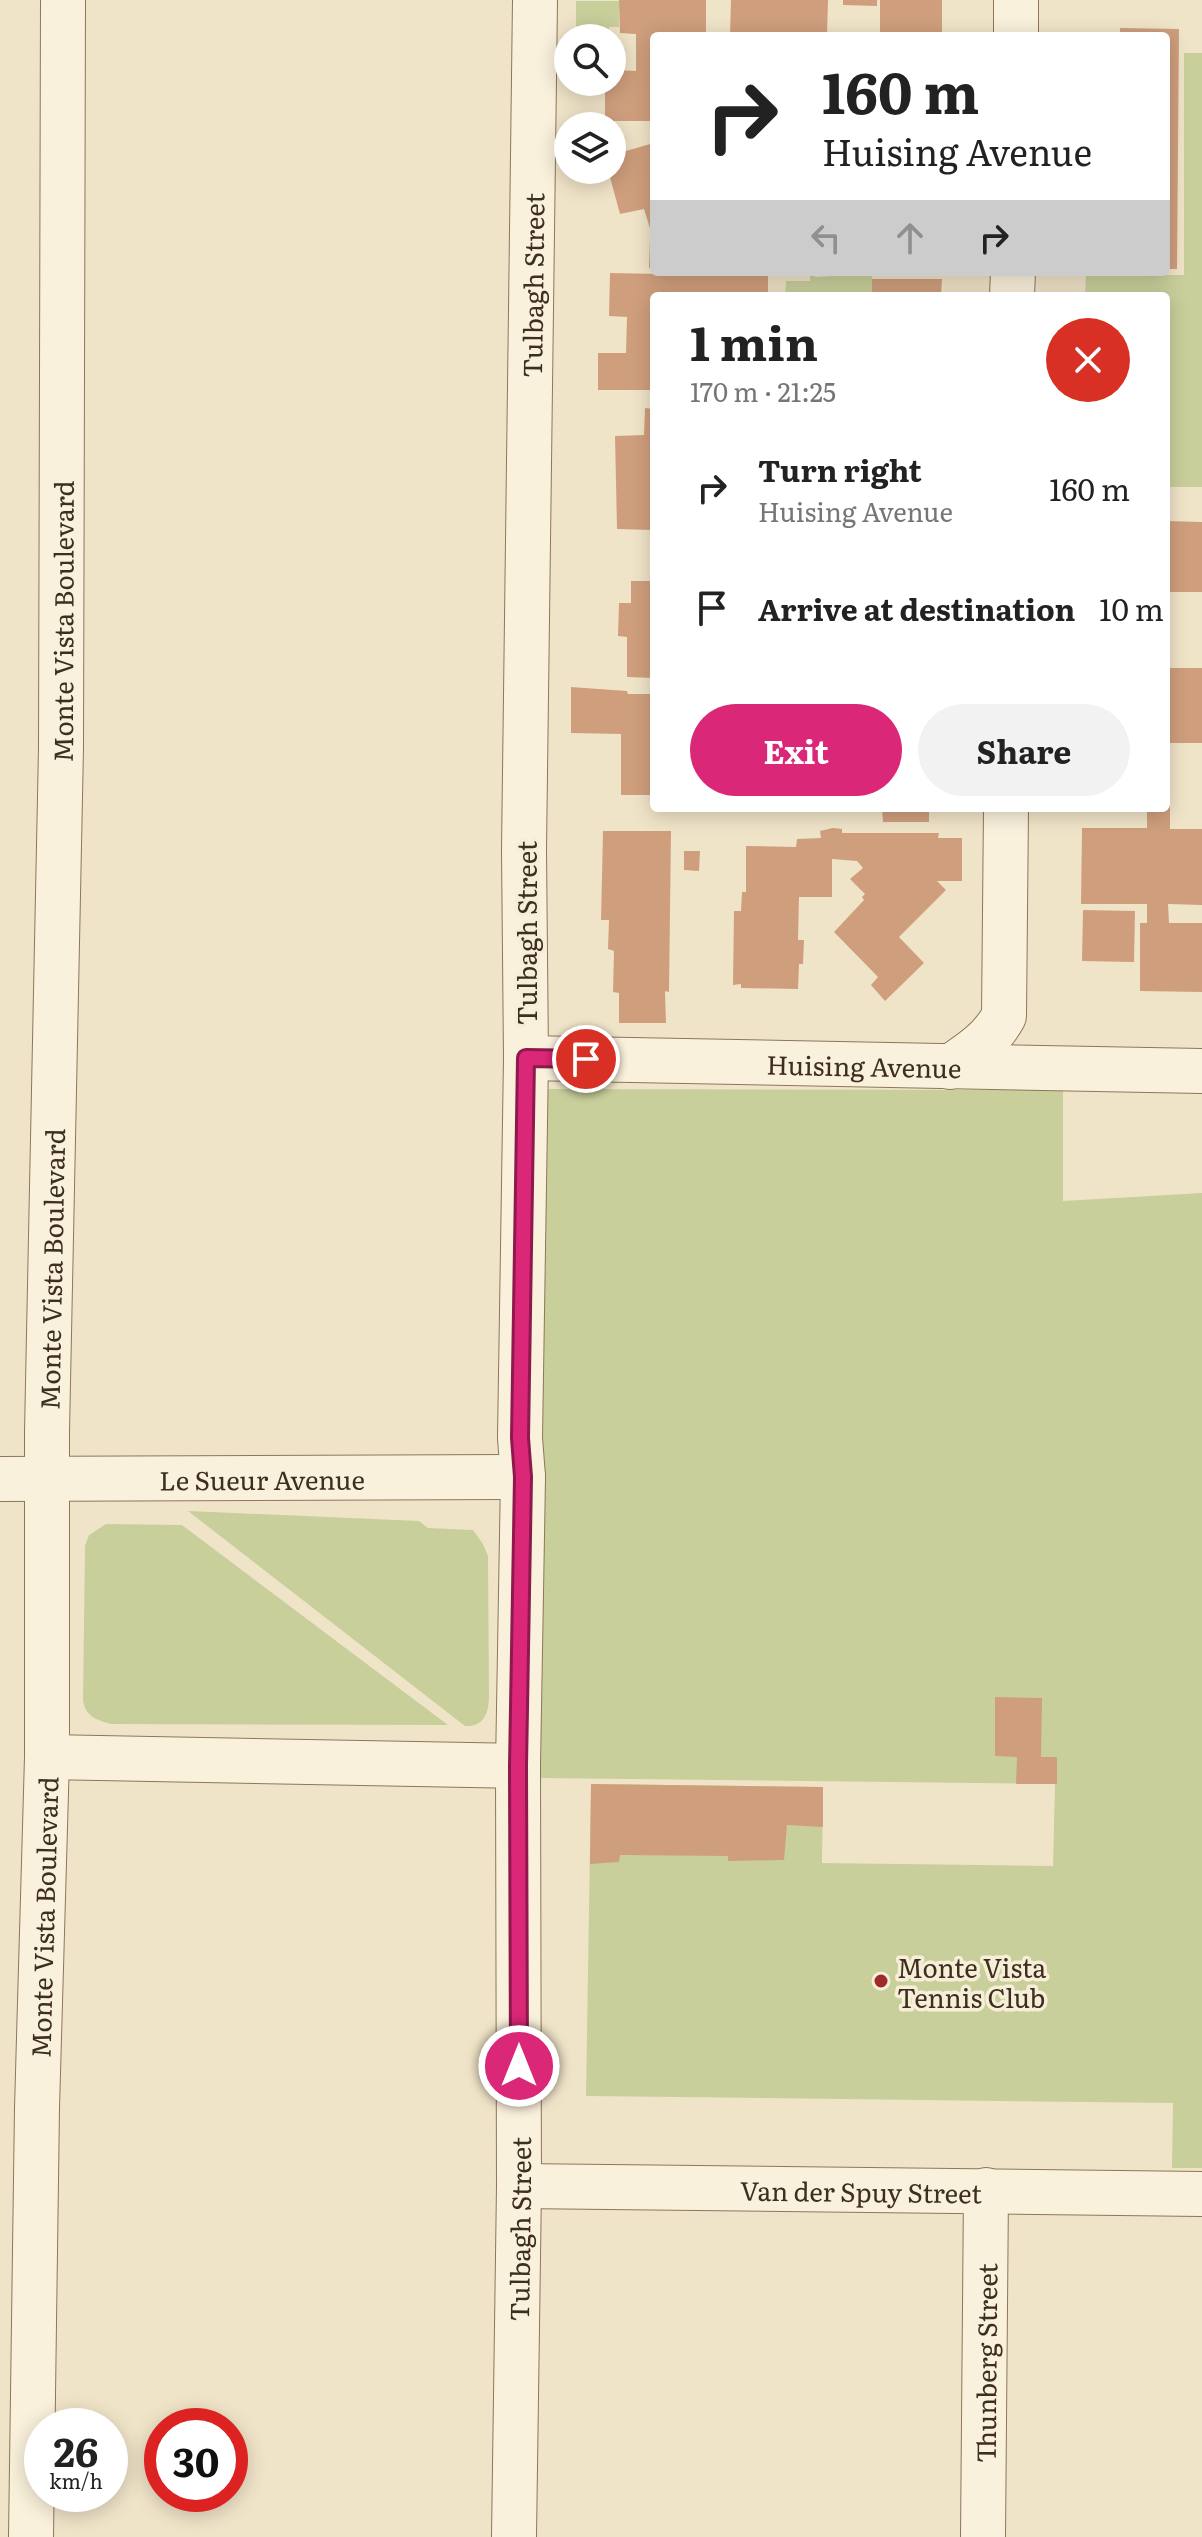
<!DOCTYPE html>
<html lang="en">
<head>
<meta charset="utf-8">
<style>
  :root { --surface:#fff; --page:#f2f2f2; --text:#222; --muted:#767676; --accent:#db2777 }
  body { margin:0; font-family:Literata,serif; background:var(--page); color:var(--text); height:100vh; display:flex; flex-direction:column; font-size:30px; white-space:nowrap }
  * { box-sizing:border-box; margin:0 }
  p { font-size:26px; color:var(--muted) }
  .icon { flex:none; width:44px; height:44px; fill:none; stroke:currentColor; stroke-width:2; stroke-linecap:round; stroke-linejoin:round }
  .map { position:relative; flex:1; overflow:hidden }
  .panel { position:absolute; left:650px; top:292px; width:520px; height:520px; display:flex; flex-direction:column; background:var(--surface); border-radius:8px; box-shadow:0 4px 20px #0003 }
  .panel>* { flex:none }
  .hud { position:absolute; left:650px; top:32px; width:520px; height:244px; border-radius:8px; box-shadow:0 4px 20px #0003; background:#fff; color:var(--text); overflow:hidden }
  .tools { position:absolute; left:554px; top:24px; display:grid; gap:16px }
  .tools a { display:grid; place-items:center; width:72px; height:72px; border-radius:50%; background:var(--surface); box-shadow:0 4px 20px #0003; font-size:40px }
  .speed { position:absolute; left:24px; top:2408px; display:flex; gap:16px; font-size:40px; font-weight:700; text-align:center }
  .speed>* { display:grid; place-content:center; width:104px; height:104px; border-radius:50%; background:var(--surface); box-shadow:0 4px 20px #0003; line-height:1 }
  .speed small { font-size:20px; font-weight:400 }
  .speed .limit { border:12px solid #d22; background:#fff; color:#111 }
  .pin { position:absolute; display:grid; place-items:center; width:68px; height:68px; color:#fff; margin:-34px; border:4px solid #fff; border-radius:50%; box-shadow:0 2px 8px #0007 }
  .me { position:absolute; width:88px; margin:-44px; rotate:0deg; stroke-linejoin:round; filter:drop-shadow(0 0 6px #0008) }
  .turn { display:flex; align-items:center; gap:28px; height:168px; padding:0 40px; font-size:36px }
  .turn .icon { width:104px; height:104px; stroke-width:2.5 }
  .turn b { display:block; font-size:56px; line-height:68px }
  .lanes { display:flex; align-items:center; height:76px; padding:0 40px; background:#0003; justify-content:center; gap:40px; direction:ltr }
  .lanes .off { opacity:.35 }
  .round { display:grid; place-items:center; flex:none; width:84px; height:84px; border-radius:42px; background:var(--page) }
  .head { display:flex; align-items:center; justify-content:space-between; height:136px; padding:0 40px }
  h1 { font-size:48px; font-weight:700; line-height:60px }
  .primary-button { display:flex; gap:16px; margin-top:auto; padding:16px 40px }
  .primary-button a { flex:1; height:92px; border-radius:48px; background:var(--accent); color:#fff; font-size:32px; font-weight:700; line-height:92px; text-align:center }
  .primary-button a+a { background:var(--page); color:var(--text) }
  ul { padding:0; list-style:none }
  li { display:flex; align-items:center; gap:24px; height:120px; padding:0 40px }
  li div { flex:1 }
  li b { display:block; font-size:30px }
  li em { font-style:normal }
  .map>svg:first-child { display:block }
  .green { fill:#c9cf9b }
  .building { fill:#cf9f7d }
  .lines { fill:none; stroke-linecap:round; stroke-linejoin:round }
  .minor-casing { stroke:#8d765c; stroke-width:46 }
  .minor { stroke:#faf1dc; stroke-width:44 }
  .route-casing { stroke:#8e194d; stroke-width:20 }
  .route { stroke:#db2777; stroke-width:14 }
  .poi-dot { fill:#9e2a2b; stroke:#f7eed8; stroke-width:3 }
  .labels { text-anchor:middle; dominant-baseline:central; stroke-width:7; stroke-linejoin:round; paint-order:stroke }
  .street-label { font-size:26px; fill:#3d2e20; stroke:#f7eed8 }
  .poi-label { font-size:26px; fill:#3d2e20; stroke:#f7eed8; text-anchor:start }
</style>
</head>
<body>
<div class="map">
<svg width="1202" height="2537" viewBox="0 0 1202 2537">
  <rect width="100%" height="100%" fill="#f0e4c8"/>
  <path class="green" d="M576,1H619V27H609V38H576Z
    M1184,53H1202V487H1166V296H1085L1086,275H1184Z
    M810,272H814L815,277L833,276L834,272H872V296H785L786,281H810Z
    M545,1089L1063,1090V1201L1202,1193V2168H1172L1173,2103L586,2096L591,1784L823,1787L822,1863L1053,1866L1055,1784L539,1778Z
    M188,1511L419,1521L428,1528L473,1530L483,1544L488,1556L489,1694C489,1712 485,1727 465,1726Z
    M106,1524L182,1525L448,1725L111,1724C97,1720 86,1717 83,1701L85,1546L89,1535Z"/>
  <path class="building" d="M619,0H706V36H654V92H650V121H605V82H612V70L636,71V34L620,33Z
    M731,0H828L827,36H730Z
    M843,0H877V6L843,5Z
    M880,0H942V36H880Z
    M1120,28L1179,29L1177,269H1166V36H1120Z
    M654,143V237L653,238L644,209L620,214L608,170H612V155Z
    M650,239H654V268H649Z
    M610,273L768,276V296H654V390H598V353H626L627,317L609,316Z
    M872,279H942L941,296H872Z
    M645,408L654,409V530L617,529L615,436L644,435Z
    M1166,521L1202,522V592H1166Z
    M631,581H654V678L627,677V637L618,636L619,603H631Z
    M1166,668H1202V743H1170V829H1202V905L1168,904L1169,923H1202V992L1140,991V923H1147V904H1081L1082,828H1147V808H1166Z
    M571,687L627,691L628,694H654V795H621V734L571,733Z
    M882,808H929V822H883Z
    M833,828L842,829V833H939L938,838H962V881H937L946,890L899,937L924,963L885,1001L871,985L878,977L834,932L864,900L862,897L865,894L850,879L863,868L857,861L832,859V897H799L798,940H804L803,964H799L798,989L741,988V984L733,985L734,911H741L742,892H746V846L796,847L797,839L821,838L820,831Z
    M603,831H671L669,992L665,991L666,1023H619V993L613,992L614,951L608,949L609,920H601Z
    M684,851H700L699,871L684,870Z
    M1083,910L1135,911L1134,962L1082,961Z
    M995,1697L1042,1698L1041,1757H1057V1784H1016L1017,1757L995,1756Z
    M591,1784L823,1787V1827L787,1825L784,1860L728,1861V1856L620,1855L619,1862L590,1864Z"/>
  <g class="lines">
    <g class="minor-casing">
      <g id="minor">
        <path d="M1016,36V0"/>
        <path d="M1012,296L1013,272"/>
        <path id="s1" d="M526,1058L1202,1071"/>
        <path d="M950,1067C972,1052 991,1040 1004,1016L1006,808"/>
        <path id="s2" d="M0,1479L523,1477"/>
        <path d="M47,1757L518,1766"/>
        <path id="s3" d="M519,2186L1202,2194"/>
        <path id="s4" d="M31,2537L37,2108L47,1757V1432L61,748L63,0"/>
        <path id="s5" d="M514,2537L519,2186L518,1766L523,1477L520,1438L526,1058L524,850L535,0"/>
        <path id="s6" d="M983,2537L986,2190"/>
      </g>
    </g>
    <use href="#minor" class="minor"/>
  </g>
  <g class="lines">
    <g class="route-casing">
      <path id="route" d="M519,2066L518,1766L523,1477L520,1438L526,1058L586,1059"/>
    </g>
    <use href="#route" class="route"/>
  </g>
  <circle class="poi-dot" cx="881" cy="1981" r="8"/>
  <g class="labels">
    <g class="street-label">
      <text stroke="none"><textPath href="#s5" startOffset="2252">Tulbagh Street</textPath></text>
      <text stroke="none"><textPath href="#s4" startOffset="1916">Monte Vista Boulevard</textPath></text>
      <text transform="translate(525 933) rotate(-90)">Tulbagh Street</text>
      <text stroke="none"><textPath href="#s1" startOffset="338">Huising Avenue</textPath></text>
      <text stroke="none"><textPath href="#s4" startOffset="1268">Monte Vista Boulevard</textPath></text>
      <text stroke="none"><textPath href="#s2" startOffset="262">Le Sueur Avenue</textPath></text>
      <text stroke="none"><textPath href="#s4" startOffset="620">Monte Vista Boulevard</textPath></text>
      <text stroke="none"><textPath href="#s3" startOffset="342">Van der Spuy Street</textPath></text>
      <text stroke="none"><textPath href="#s5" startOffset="308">Tulbagh Street</textPath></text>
      <text stroke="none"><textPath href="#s6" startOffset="174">Thunberg Street</textPath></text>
    </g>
    <g class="poi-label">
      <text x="897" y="1966">Monte Vista<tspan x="897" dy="30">Tennis Club</tspan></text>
    </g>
  </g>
</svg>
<div class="tools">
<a><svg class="icon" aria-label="search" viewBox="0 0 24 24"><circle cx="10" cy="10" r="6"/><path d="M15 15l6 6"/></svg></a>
<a><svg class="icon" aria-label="layers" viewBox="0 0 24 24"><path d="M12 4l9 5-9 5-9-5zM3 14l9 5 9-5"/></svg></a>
</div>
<div class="speed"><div>26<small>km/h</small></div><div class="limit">30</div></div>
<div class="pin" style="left:586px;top:1059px;background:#d93025"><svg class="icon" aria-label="arrive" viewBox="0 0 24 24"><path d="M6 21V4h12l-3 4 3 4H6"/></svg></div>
<svg class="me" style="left:519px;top:2066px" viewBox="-20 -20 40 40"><circle r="17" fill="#db2777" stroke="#fff" stroke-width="3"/><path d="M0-11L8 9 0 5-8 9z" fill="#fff"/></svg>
<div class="hud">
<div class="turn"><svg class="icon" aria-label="right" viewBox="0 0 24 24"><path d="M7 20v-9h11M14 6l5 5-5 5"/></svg><div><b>160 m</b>Huising Avenue</div></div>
<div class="lanes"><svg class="icon off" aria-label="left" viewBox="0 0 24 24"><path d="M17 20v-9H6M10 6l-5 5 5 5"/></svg><svg class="icon off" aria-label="ahead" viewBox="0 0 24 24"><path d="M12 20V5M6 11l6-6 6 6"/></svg><svg class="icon" aria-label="right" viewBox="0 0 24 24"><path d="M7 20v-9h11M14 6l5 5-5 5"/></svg></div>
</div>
<section class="panel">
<div class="head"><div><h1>1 min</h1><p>170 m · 21:25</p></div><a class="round" style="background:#d93025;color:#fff"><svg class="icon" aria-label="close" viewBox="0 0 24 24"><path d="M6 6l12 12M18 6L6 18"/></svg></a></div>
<ul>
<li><svg class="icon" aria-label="right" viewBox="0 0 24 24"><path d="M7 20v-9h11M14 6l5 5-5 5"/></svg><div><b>Turn right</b><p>Huising Avenue</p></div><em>160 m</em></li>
<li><svg class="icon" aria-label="arrive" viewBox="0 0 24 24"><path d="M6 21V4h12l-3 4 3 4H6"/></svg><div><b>Arrive at destination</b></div><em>10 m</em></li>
</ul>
<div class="primary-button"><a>Exit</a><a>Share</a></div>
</section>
</div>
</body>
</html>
